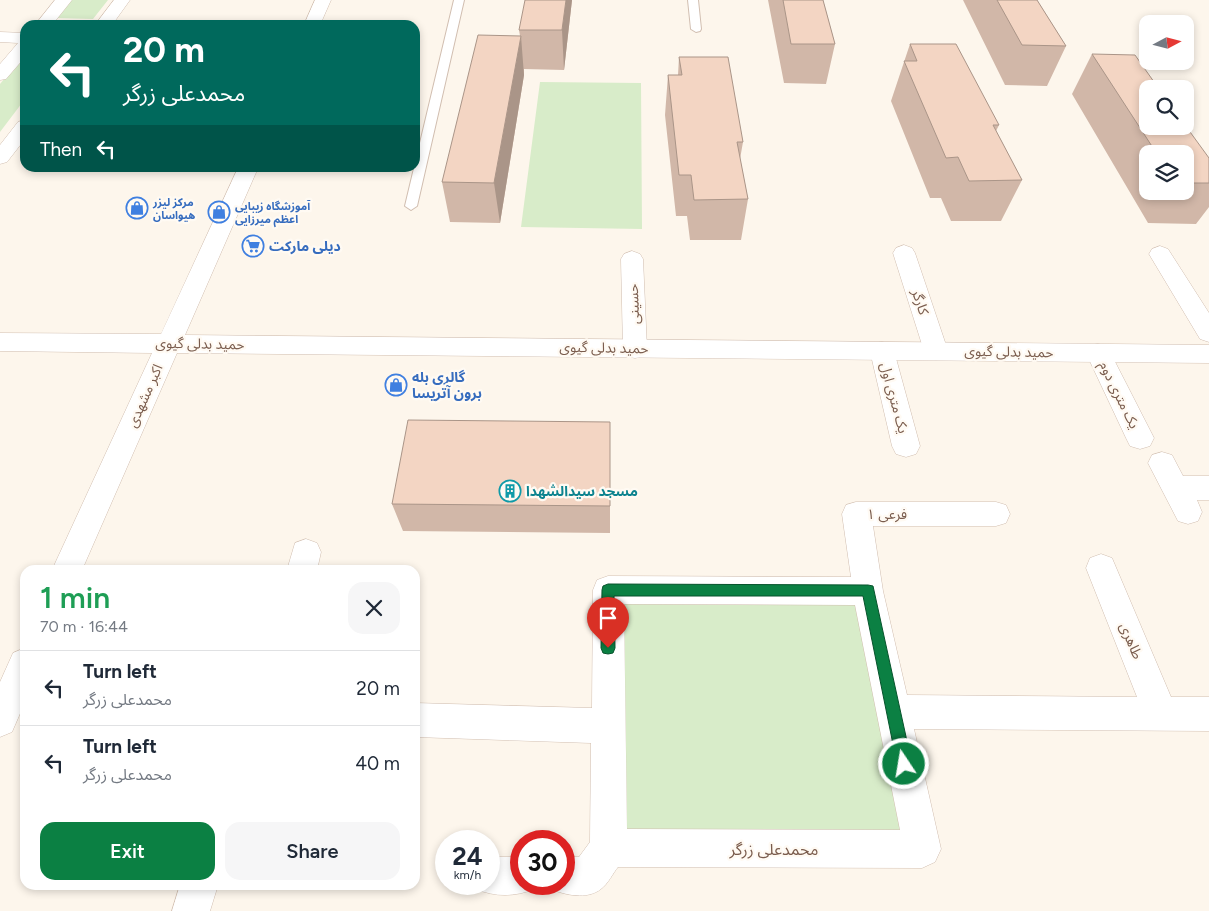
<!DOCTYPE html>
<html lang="en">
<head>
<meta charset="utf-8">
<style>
  :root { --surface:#fff; --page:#f6f6f7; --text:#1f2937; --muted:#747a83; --line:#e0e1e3; --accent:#0b8043 }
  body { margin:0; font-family:Figtree,"Noto Sans Arabic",sans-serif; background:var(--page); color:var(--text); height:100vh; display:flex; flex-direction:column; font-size:19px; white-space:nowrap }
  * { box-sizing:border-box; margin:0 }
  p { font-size:16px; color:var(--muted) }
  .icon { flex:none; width:28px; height:28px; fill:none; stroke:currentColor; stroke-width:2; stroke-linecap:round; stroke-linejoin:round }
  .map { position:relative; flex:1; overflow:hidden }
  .panel { position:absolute; left:20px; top:565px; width:400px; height:325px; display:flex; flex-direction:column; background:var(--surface); border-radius:15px; box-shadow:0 2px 8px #0003 }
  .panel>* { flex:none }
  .guide { position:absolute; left:20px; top:20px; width:400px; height:152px; border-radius:15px; box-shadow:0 2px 8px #0003; background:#00695c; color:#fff; overflow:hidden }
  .needle { width:32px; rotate:83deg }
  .tools { position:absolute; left:1139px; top:15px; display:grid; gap:10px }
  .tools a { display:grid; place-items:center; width:55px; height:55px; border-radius:10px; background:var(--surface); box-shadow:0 2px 8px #0003; font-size:25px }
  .speed { position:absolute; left:435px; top:830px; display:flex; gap:10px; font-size:25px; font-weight:700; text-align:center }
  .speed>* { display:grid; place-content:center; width:65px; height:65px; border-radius:50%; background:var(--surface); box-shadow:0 2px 8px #0003; line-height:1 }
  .speed small { font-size:12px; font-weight:400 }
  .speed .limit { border:8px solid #d22; background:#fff; color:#111 }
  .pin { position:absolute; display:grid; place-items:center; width:42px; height:42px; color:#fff; margin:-51px -21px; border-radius:50% 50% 50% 0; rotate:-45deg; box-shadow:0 0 5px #0007 }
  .pin .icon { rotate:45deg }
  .me { position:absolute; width:55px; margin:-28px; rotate:348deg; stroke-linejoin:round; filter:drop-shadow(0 0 4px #0008) }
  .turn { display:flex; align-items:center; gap:18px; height:105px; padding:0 20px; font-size:22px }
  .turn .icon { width:65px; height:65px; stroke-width:2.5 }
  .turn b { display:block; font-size:35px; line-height:42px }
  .then { display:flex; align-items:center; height:48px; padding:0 20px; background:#0003; gap:10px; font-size:19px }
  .round { display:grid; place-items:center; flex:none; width:52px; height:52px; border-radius:15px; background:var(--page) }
  .summary { display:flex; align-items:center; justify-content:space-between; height:85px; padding:0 20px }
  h1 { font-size:30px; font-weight:600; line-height:38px; color:#1e9e55 }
  .cta { display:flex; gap:10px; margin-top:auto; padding:10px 20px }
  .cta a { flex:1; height:58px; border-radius:15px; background:var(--accent); color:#fff; font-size:20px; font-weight:600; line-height:58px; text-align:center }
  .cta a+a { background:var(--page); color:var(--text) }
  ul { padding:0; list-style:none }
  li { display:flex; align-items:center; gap:15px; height:75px; padding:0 20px; border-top:1px solid var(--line) }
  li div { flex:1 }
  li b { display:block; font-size:19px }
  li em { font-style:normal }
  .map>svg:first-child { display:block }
  .green { fill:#d8ecc9 }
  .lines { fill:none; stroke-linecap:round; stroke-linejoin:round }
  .service-casing { stroke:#d1beb0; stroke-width:2 }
  .minor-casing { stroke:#d1beb0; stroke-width:1 }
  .tertiary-casing { stroke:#d1beb0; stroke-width:1 }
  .service { fill:#fff; fill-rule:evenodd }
  .minor { fill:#fff; fill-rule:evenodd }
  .tertiary { fill:#fff; fill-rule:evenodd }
  .wall { fill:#d1b7a8; fill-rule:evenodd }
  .shaded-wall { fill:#aa9588 }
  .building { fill:#f3d5c3; stroke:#aa9588 }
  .route { fill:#0b8043; stroke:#07532c }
  .labels { text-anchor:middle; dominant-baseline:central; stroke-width:4.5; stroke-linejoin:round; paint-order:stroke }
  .far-shop-label { font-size:11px; font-weight:bold; fill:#366cbe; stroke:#fffaf3; text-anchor:start }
  .shop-label { font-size:14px; font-weight:bold; fill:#366cbe; stroke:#fffaf3; text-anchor:start }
  .street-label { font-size:14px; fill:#7a5c4d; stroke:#fffaf3 }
  .culture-label { font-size:14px; font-weight:bold; fill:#0d838f; stroke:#fffaf3; text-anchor:start }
  .near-street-label { font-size:16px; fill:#7a5c4d; stroke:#fffaf3 }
</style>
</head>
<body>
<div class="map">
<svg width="1209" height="911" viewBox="0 0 1209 911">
  <rect width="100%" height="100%" fill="#fdf6ec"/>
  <path class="green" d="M71,0H108L93,19L56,18Z
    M21,59H25V99L0,132V84Z
    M540,82L641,83L642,229L521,227Z
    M610,591L869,595L920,856L609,848Z"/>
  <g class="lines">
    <g class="service-casing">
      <path id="service" d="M454,0H464L417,206L411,210L405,206Z
        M688,0H698L701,29L700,31L696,32L691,29Z"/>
    </g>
    <g class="minor-casing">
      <path id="minor" d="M55,0H72L52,25H35Z
        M114,0H130L112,25H95Z
        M0,32L25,33V57L6,79L0,80V64L18,43L0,42Z
        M25,120V139L7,162L0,164V145L18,122Z
        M904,245L912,248L915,253L948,351L945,358L936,360L927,358L924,351L893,253L896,248Z
        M1160,246L1168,249L1209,313V342L1200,339L1149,254L1152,249Z
        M632,251L640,254L643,259L647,349L644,356L635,358L626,356L623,349L621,259L624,254Z
        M882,342L891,344L894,351L920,446L916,454L906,457L896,454L892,446L870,351L873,344Z
        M1098,344L1107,346L1154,438L1150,446L1140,449L1130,446L1126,438L1086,353L1089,346Z
        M1162,452L1172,455L1183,476H1209V500H1197L1202,512L1198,521L1188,524L1178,521L1148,463L1152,455Z
        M856,502H996L1006,505L1010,514L1006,523L996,526H873L883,591L907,695L1137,697L1086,568L1090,558L1101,554L1112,558L1171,697H1209V731L914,729L941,849L935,862L922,868L618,867C613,873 608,884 601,889C587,900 565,895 551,889L548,884H564V857H579L590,842L591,743L415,737V703L592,708L593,590L597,580L608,576L851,577L842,514L846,505ZM624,604L855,605L900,830L627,829Z
        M306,539L317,543L321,552L317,570H287L295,543Z
        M489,857H521V884H537L534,889C515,897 495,897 476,889L473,884H489Z
        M180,885H218L210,911H172Z"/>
    </g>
    <g class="tertiary-casing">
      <path id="tertiary" d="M315,0H331L320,25H304Z
        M238,168H258L185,335L1209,345V363L177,353L82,570H52L152,353L0,351V333L161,334Z
        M25,648V702L12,732L0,737V682L13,653Z"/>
    </g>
    <use href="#service" class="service"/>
    <use href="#minor" class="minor"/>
    <use href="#tertiary" class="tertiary"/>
  </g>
  <path class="wall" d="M572,0L564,70L524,69V75L500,223L450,222L442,182L520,36L519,30Z
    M768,0H823L835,44L826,84L784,83Z
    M963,0H1037L1066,46L1047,86L1005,85Z
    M910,44L999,125L996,131L1022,180L1001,221H951L941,198H930L891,101Z
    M1092,54L1209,158V207L1196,224L1148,223L1072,94ZM1148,154H1185V191H1148Z
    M679,57L743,142L740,159L748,199L741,240H690L687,216H676L665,115L668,75H678Z
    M610,422V533L403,531L392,504Z"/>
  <path class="shaded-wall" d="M566,0H572L564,70L562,30Z
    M521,36L524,75L500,223L494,183Z"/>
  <path class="building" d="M525,0H566L562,30H519Z
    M783,0H823L835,44H791Z
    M997,0H1037L1066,46L1022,45Z
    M478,35L521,36L494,183L442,182Z
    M910,44H956L999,125H993L1022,180L969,181L958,157L946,158L904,61H917Z
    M1092,54L1135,55L1159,89H1148V126H1185V125L1209,158V183H1185V154H1157Z
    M679,57H728L743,142H737L748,199L694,200L691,175H679L668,75H682Z
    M408,420L610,422V506L392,504Z"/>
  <path class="route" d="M608,584L868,585L873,586L912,764L910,769L904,771L899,769L897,764L863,596H614L615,648L613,653L608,654L603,653L601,648L602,590L603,586Z"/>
  <defs>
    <g id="shop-ring" transform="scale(1.125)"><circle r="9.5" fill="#fffaf3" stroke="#3f7fe0" stroke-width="1.5"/><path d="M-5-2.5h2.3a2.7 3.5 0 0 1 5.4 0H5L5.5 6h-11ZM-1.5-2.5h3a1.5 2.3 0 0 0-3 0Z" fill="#3f7fe0"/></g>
    <g id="supermarket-ring" transform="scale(1.125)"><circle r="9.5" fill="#fffaf3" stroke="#3f7fe0" stroke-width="1.5"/><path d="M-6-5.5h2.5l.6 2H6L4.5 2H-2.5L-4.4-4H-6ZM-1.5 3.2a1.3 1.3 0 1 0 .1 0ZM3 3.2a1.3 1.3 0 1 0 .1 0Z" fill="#3f7fe0"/></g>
    <g id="building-ring" transform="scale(1.125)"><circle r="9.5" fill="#fffaf3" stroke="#0f9aa8" stroke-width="1.5"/><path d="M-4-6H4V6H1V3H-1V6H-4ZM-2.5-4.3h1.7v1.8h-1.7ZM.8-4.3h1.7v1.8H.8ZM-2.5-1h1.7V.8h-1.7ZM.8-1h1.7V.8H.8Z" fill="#0f9aa8"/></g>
  </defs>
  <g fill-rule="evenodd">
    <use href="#shop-ring" x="137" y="208"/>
    <use href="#shop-ring" x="219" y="212"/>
    <use href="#supermarket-ring" x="253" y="246"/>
    <use href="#shop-ring" x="396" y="385"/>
    <use href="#building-ring" x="510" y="491"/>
  </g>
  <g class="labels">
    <g class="far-shop-label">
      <text x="153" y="202">مرکز لیزر<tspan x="153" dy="13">هیواسان</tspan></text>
      <text x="235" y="206">آموزشگاه زیبایی<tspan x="235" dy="13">اعظم میرزایی</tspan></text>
    </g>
    <g class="shop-label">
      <text x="269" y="246">دیلی مارکت</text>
      <text x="412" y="377">گالری بله<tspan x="412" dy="16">برون آتریسا</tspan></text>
    </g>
    <g class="street-label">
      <text transform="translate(920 302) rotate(72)">کارگر</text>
      <text transform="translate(634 304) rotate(-92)">حسینی</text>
      <text transform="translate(200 344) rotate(1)">حمید بدلی گیوی</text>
      <text transform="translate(604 348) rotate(1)">حمید بدلی گیوی</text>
      <text transform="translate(1009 352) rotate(1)">حمید بدلی گیوی</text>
      <text transform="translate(1119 395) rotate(64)">یک متری دوم</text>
      <text transform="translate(145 396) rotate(-66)">اکبر مشهدی</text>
      <text transform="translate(894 398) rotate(75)">یک متری اول</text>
      <text x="887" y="514">فرعی ۱</text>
      <text transform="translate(1131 641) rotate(67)">طاهری</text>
    </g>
    <g class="culture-label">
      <text x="526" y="491">مسجد سیدالشهدا</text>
    </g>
    <g class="near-street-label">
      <text x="774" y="849">محمدعلی زرگر</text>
    </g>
  </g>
</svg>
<div class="tools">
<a><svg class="needle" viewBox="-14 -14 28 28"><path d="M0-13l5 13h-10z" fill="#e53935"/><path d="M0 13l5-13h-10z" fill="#747a83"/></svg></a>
<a><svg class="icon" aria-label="search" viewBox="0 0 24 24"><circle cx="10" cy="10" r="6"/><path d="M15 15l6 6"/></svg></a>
<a><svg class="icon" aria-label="layers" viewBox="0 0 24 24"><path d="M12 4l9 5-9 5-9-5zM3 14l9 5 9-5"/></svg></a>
</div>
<div class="speed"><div>24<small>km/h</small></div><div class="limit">30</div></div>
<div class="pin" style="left:608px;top:648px;background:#d93025"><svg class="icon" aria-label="arrive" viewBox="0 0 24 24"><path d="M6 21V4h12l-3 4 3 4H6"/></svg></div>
<svg class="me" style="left:904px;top:764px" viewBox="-20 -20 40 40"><circle r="17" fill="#0b8043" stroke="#fff" stroke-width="3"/><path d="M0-11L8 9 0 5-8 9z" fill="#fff"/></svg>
<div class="guide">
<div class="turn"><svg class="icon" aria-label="left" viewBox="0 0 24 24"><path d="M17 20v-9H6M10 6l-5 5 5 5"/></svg><div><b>20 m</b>محمدعلی زرگر</div></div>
<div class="then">Then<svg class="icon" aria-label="left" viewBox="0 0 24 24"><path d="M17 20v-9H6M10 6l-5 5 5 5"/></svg></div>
</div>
<section class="panel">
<div class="summary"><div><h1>1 min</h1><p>70 m · 16:44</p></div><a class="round"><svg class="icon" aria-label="close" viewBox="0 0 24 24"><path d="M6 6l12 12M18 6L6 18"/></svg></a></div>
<ul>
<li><svg class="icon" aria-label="left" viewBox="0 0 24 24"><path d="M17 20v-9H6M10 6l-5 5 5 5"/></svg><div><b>Turn left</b><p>محمدعلی زرگر</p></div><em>20 m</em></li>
<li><svg class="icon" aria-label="left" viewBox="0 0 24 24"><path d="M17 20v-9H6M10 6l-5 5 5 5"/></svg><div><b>Turn left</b><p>محمدعلی زرگر</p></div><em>40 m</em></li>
</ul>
<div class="cta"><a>Exit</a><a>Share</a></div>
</section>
</div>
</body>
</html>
